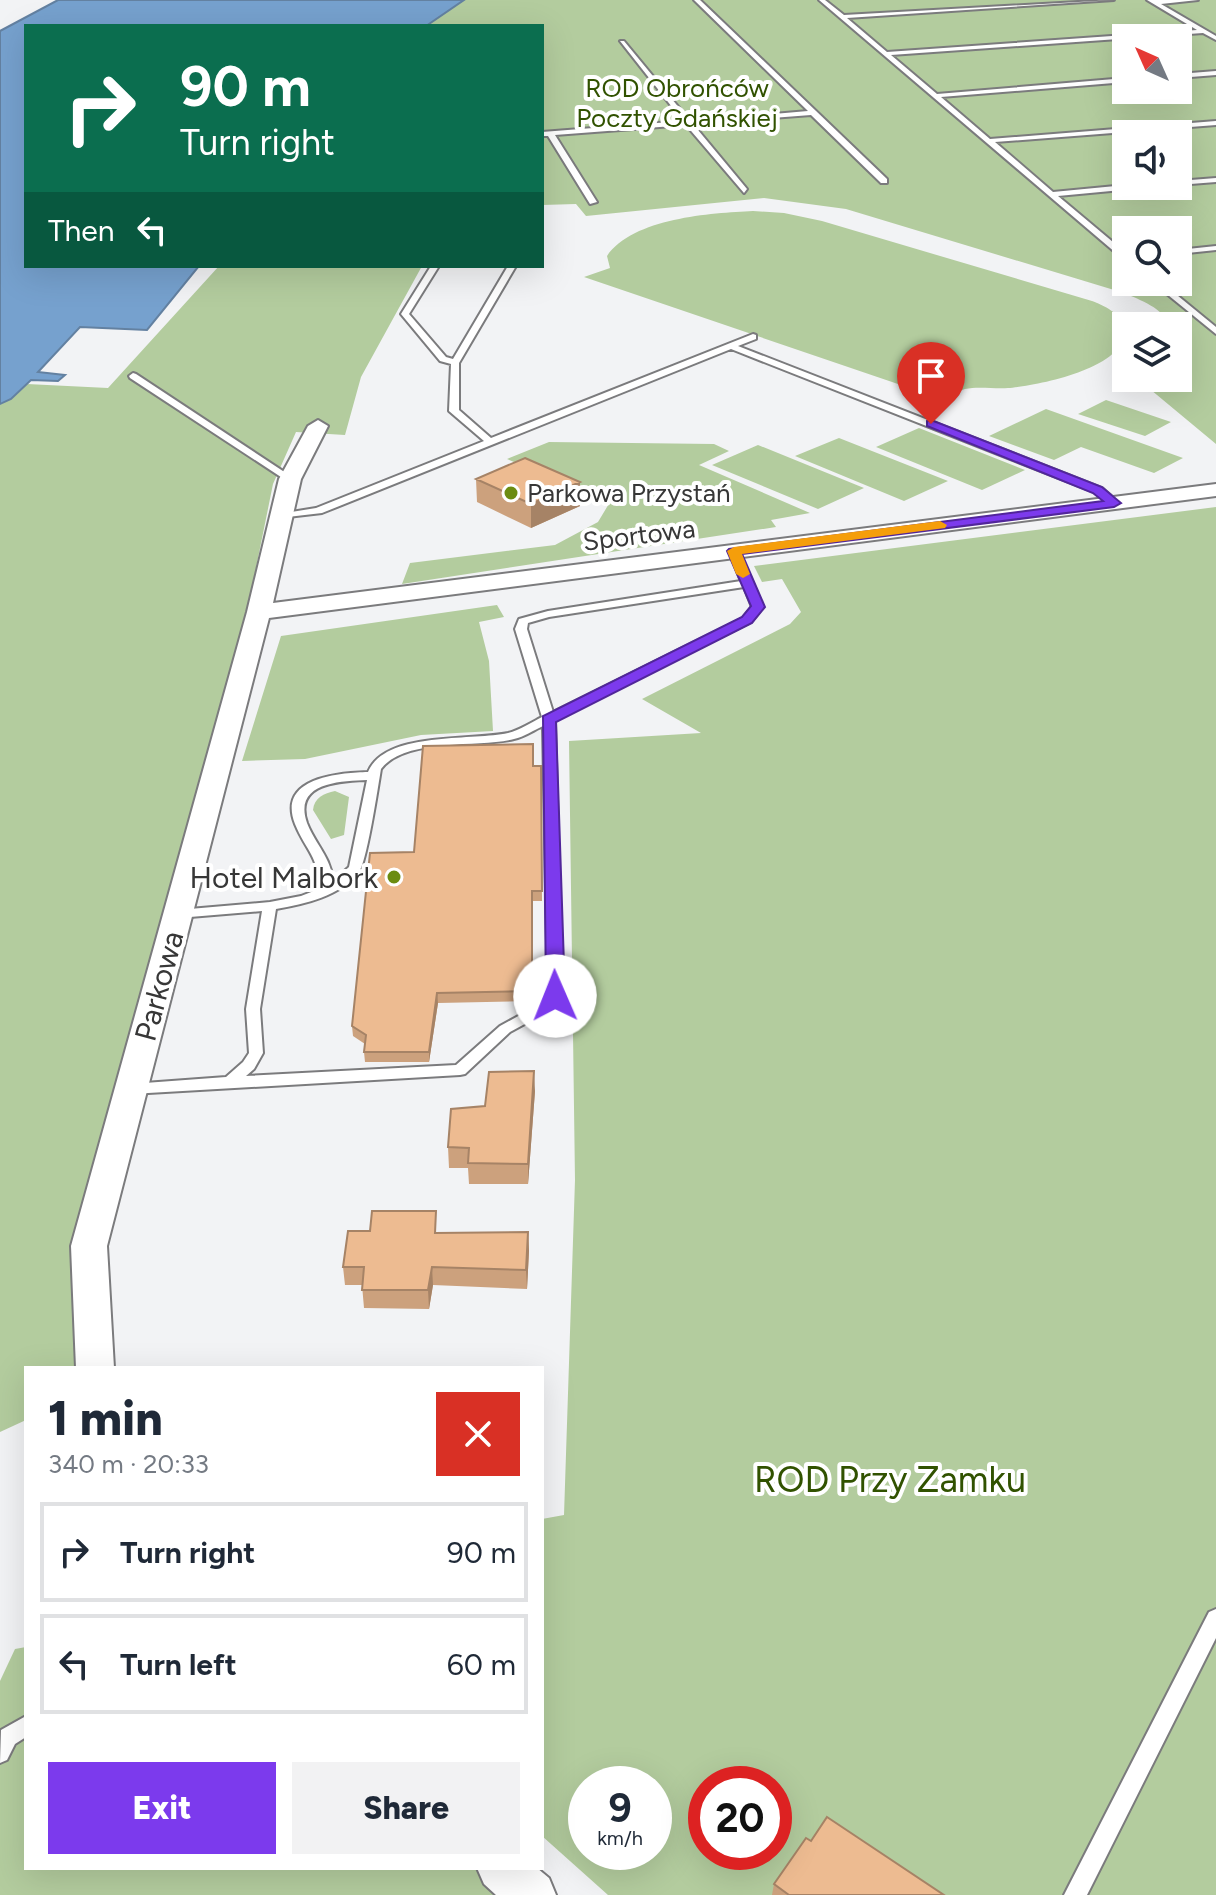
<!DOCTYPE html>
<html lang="en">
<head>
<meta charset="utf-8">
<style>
  :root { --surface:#fff; --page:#f2f2f3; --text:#1f2937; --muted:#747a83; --line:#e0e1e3; --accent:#7c3aed }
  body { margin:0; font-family:Figtree,sans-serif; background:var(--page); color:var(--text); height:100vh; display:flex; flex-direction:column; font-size:30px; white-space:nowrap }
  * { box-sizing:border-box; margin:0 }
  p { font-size:26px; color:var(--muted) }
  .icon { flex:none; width:44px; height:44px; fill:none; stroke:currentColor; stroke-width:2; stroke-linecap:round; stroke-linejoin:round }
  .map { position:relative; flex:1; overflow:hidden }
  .sheet { position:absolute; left:24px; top:1366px; width:520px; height:504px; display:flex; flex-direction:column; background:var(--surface); border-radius:0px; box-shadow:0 8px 32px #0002 }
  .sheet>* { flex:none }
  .top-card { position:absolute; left:24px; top:24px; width:520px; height:244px; border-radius:0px; box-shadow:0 8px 32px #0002; background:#0b6e4f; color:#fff; overflow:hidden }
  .needle { width:52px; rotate:315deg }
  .fabs { position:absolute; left:1112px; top:24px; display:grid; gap:16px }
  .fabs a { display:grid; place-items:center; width:80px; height:80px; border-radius:0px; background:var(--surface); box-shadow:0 8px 32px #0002; font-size:40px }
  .speed { position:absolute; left:568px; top:1766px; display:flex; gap:16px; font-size:40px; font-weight:700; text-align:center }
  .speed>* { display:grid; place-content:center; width:104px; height:104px; border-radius:50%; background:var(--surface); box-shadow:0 8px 32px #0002; line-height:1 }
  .speed small { font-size:20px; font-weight:400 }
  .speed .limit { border:12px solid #d22; background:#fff; color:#111 }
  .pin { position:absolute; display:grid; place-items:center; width:68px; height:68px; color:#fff; margin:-82px -34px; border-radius:50% 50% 50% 0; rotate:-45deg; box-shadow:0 0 8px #0007 }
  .pin .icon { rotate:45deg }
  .me { position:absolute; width:88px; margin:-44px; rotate:359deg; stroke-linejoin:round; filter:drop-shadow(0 0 6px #0008) }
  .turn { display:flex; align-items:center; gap:28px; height:168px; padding:0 24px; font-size:36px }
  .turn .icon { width:104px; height:104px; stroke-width:2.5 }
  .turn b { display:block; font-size:56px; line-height:68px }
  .then { display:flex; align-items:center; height:76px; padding:0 24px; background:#0003; gap:16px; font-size:30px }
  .round { display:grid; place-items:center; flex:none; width:84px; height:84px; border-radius:0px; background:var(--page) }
  .headline { display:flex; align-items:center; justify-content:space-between; height:136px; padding:0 24px }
  h1 { font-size:48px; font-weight:800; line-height:60px }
  .action { display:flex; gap:16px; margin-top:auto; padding:16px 24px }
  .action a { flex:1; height:92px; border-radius:0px; background:var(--accent); color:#fff; font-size:32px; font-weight:800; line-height:92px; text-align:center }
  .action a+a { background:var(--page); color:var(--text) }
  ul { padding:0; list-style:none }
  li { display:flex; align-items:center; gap:24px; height:100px; margin:0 16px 12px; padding:0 8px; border:4px solid var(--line); border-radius:0px }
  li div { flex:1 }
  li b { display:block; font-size:30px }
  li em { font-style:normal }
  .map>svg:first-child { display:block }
  .green { fill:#b3cc9e; fill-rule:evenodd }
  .water { fill:#76a1ce; stroke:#6381a1; stroke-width:2 }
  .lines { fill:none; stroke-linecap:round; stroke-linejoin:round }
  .lane-casing { stroke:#7b7b7d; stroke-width:4 }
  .street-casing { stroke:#7b7b7d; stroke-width:4 }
  .lane { fill:#fff; fill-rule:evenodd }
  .street { fill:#fff; fill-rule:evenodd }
  .wall { fill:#cca17d }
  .shaded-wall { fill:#a68366 }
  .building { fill:#edbb91; stroke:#a68366; stroke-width:2 }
  .route { fill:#7c3aed; stroke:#51269a; stroke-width:2 }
  .slow { fill:#f59e0b }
  .poi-dot { fill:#6b8c11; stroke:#fff; stroke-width:3 }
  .labels { text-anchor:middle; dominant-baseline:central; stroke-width:8; stroke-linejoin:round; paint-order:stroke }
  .far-park-label { font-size:26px; fill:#315200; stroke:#fff }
  .far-poi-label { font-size:26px; fill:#373737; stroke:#fff; text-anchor:start }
  .far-street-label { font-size:26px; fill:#373737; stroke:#fff }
  .poi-label { font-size:30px; fill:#373737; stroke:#fff; text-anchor:end }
  .street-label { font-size:30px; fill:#373737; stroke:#fff }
  .near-park-label { font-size:36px; fill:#315200; stroke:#fff }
</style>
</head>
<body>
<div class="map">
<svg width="1216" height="1895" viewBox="0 0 1216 1895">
  <rect width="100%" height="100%" fill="#f2f3f5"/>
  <path class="green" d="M464,0H1216V444L1145,385L1148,378H1178V326H1169C1164,308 1140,300 1124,293L846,209L764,198L586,216L576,204L542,205V26H426ZM1126,38H1178V90H1126ZM1126,134H1178V186H1126ZM1126,230H1178V282H1126Z
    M753,211L784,213L822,221L1092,301C1103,305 1122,314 1124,327C1132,368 1035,386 1008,388C994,389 978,386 965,389C957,391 950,396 942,399L584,277L610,268L607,256C633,218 711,213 753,211Z
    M219,266H422L361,377L345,435L296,432L273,484L214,775L107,1179L95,1368H26V1420L0,1432V404L11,399L27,384L108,388Z
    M1106,400L1171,422L1145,436L1078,414Z
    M1046,409L1183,458L1154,473L1081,447L1054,460L989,436Z
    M919,428L1025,470L982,490L876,447Z
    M839,438L948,481L904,501L795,456Z
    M549,442L714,444L729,451L699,465L810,513L771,520L776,527L402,584L410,563L555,545L598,522L610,502L507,459Z
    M758,445L864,488L818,509L712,465Z
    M1216,507V1895H608L542,1836V1519L564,1515L575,1180L569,741L701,733L642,699L790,624L801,612L782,579L762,582L754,566ZM586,1784H654V1852H586ZM706,1784H774V1852H706Z
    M497,605L504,617L479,622L489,661L493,731L421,735L305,759L242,761L281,636Z
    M335,791L349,797L344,835L331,839L313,810C314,798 324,793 335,791Z
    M26,1647V1868H481L512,1895H0V1681L15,1649Z"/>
  <path class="water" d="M58,0H464L426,26H26V266H199L147,330L80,327L38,372L65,375L58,381L31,380L11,399L0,404V31Z"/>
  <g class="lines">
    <g class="lane-casing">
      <path id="lane" d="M694,0H700L887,179V183H881L811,115L693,124L747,189L744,193L686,125L555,135L597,202L590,204L548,136H542V132L683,121L620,41H624L690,121L808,111Z
        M819,0H825L844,15L1114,0L847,18L887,52L1197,30L1147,0H1198L1161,4L1216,36V40L1203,33L891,55L937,94L1126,78V82L941,97L990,139L1216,121V125L995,142L1053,192L1126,185L1147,186L1143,188L1058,196L1126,253V259H1123Z
        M1216,71V75L1178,78V74Z
        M1216,178V182L1178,185V181Z
        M1216,246V250L1178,254V250Z
        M431,266H439L409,314L446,357L453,359L508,266H516L459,363V410L491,438L753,334L756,335V339L738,346L1102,488L1119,503L1110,505L1094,492L731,349L322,513L279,518V514L316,508L484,441L449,411L451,364L440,361L401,314Z
        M1152,282H1161L1216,327V334Z
        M133,373L136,374L295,479L287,481L130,378L129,376Z
        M734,548L739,551L763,607L751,622L555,720L562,996L554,1008L510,1032L465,1074L460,1075L131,1094L126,1093L123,1089L126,1085L131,1084L226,1077L243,1062L249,1053L246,1009L262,911L178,918L171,914L178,910L270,902L301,896L319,889C319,856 306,851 295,824C277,778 337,773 368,772C385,731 471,741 508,733C520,730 532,722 542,717L515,629L519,619L548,611L741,581L729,551ZM744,587L752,607L743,618L553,712L527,629L528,623L549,617ZM543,726L548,996L544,1002L500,1026L456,1065L246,1076L254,1069L263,1053L260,1009L276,909C305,904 340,896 359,872C367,861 378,787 381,769C405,737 479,748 514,739C524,737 534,730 543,726ZM367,780L349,867L333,881C331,857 315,844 307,823C293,783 339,781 367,780Z
        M1216,1609V1638L1087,1895H1064L1209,1612Z
        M26,1716V1737L15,1744L7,1760L0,1763L1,1730Z"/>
    </g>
    <g class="street-casing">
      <path id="street" d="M318,420L328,426L301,479L273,603L1216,484V496L269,618L107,1246L114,1368H76L71,1246L247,612L279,479L308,426Z
        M477,1868H537L549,1878L556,1895H496L484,1884Z"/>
    </g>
    <use href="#lane" class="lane"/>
    <use href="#street" class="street"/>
  </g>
  <path class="wall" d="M476,479L580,506L531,528L477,502Z
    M533,766H541L542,901H533L532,1001L438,1003L429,1062H365L364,1052L365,1044L353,1036L352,1026L414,852Z
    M535,1091L528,1184H469L468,1168H449L448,1147L485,1106Z
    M528,1232L529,1251L527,1289L433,1285L429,1309L364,1308L362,1285H345L343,1267L437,1233Z
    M811,1841L944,1895H772L774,1884Z"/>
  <path class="shaded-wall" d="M580,482V506L531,528V504Z
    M437,993L438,1003L429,1062V1052Z
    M534,1071L535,1091L528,1184V1164Z
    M528,1232L529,1251L527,1289L526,1270Z
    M432,1267L433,1285L429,1309L428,1290Z"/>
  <path class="building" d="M525,458L580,482L531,504L476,479Z
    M533,744V766H541L542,891H532V991L437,993L429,1052H364L366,1035L352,1026L370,853L414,852L423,746Z
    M534,1071L528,1164L468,1163L469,1148L448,1147L451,1109L485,1106L489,1072Z
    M372,1211H436L435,1233L528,1232L526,1270L432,1267L428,1290H362L364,1267H343L348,1231H370Z
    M827,1817L944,1895H789L774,1884L806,1838L811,1841Z"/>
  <path class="route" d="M931,420L1102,487L1121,503L1114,507L742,554L765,607L752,623L556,722L565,996L555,1002L549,1000L546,996L543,716L742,617L751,606L727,551L729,549L1103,501L1093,493L927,426V421Z"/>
  <path class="slow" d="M940,521L947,525L945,528L742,554L750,574L743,578L736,574L727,551L734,547Z"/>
  <g class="poi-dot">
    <circle cx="511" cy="493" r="8"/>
    <circle cx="394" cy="877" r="8"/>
  </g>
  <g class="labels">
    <g class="far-park-label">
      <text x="677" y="88">ROD Obrońców<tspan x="677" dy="30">Poczty Gdańskiej</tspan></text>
    </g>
    <g class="far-poi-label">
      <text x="527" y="493">Parkowa Przystań</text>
    </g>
    <g class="far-street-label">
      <text transform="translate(639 535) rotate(-7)">Sportowa</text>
    </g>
    <g class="poi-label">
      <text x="378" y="877">Hotel Malbork</text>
    </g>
    <g class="street-label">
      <text transform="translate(159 986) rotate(-75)">Parkowa</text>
    </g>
    <g class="near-park-label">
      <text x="890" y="1479">ROD Przy Zamku</text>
    </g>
  </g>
</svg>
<div class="fabs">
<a><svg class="needle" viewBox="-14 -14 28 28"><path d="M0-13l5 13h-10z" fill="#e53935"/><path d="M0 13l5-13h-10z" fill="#747a83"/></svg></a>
<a><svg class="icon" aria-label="sound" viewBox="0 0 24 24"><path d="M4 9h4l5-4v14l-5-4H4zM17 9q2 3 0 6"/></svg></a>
<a><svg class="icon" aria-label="search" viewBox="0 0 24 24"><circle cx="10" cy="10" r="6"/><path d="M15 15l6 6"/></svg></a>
<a><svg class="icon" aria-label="layers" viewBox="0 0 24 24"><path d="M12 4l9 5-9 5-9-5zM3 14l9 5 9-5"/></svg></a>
</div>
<div class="speed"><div>9<small>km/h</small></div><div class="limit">20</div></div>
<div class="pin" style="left:931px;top:424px;background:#d93025"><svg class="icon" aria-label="arrive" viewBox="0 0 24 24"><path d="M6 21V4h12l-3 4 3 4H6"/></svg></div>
<svg class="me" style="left:555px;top:996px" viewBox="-20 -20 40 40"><circle r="19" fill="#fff"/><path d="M0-13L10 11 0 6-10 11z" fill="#7c3aed"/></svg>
<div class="top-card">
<div class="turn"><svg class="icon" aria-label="right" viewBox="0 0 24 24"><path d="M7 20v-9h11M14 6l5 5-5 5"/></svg><div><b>90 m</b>Turn right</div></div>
<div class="then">Then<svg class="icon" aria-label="left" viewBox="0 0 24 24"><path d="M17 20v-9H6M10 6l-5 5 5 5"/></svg></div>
</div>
<section class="sheet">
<div class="headline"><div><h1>1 min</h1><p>340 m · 20:33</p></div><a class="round" style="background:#d93025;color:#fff"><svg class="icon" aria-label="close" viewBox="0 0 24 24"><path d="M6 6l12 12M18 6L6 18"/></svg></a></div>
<ul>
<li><svg class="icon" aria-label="right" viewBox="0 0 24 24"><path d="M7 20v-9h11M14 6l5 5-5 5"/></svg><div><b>Turn right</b></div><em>90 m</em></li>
<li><svg class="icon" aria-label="left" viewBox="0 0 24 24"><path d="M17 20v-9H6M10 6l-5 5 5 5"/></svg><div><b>Turn left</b></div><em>60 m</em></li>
</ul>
<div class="action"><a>Exit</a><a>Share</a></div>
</section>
</div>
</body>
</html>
